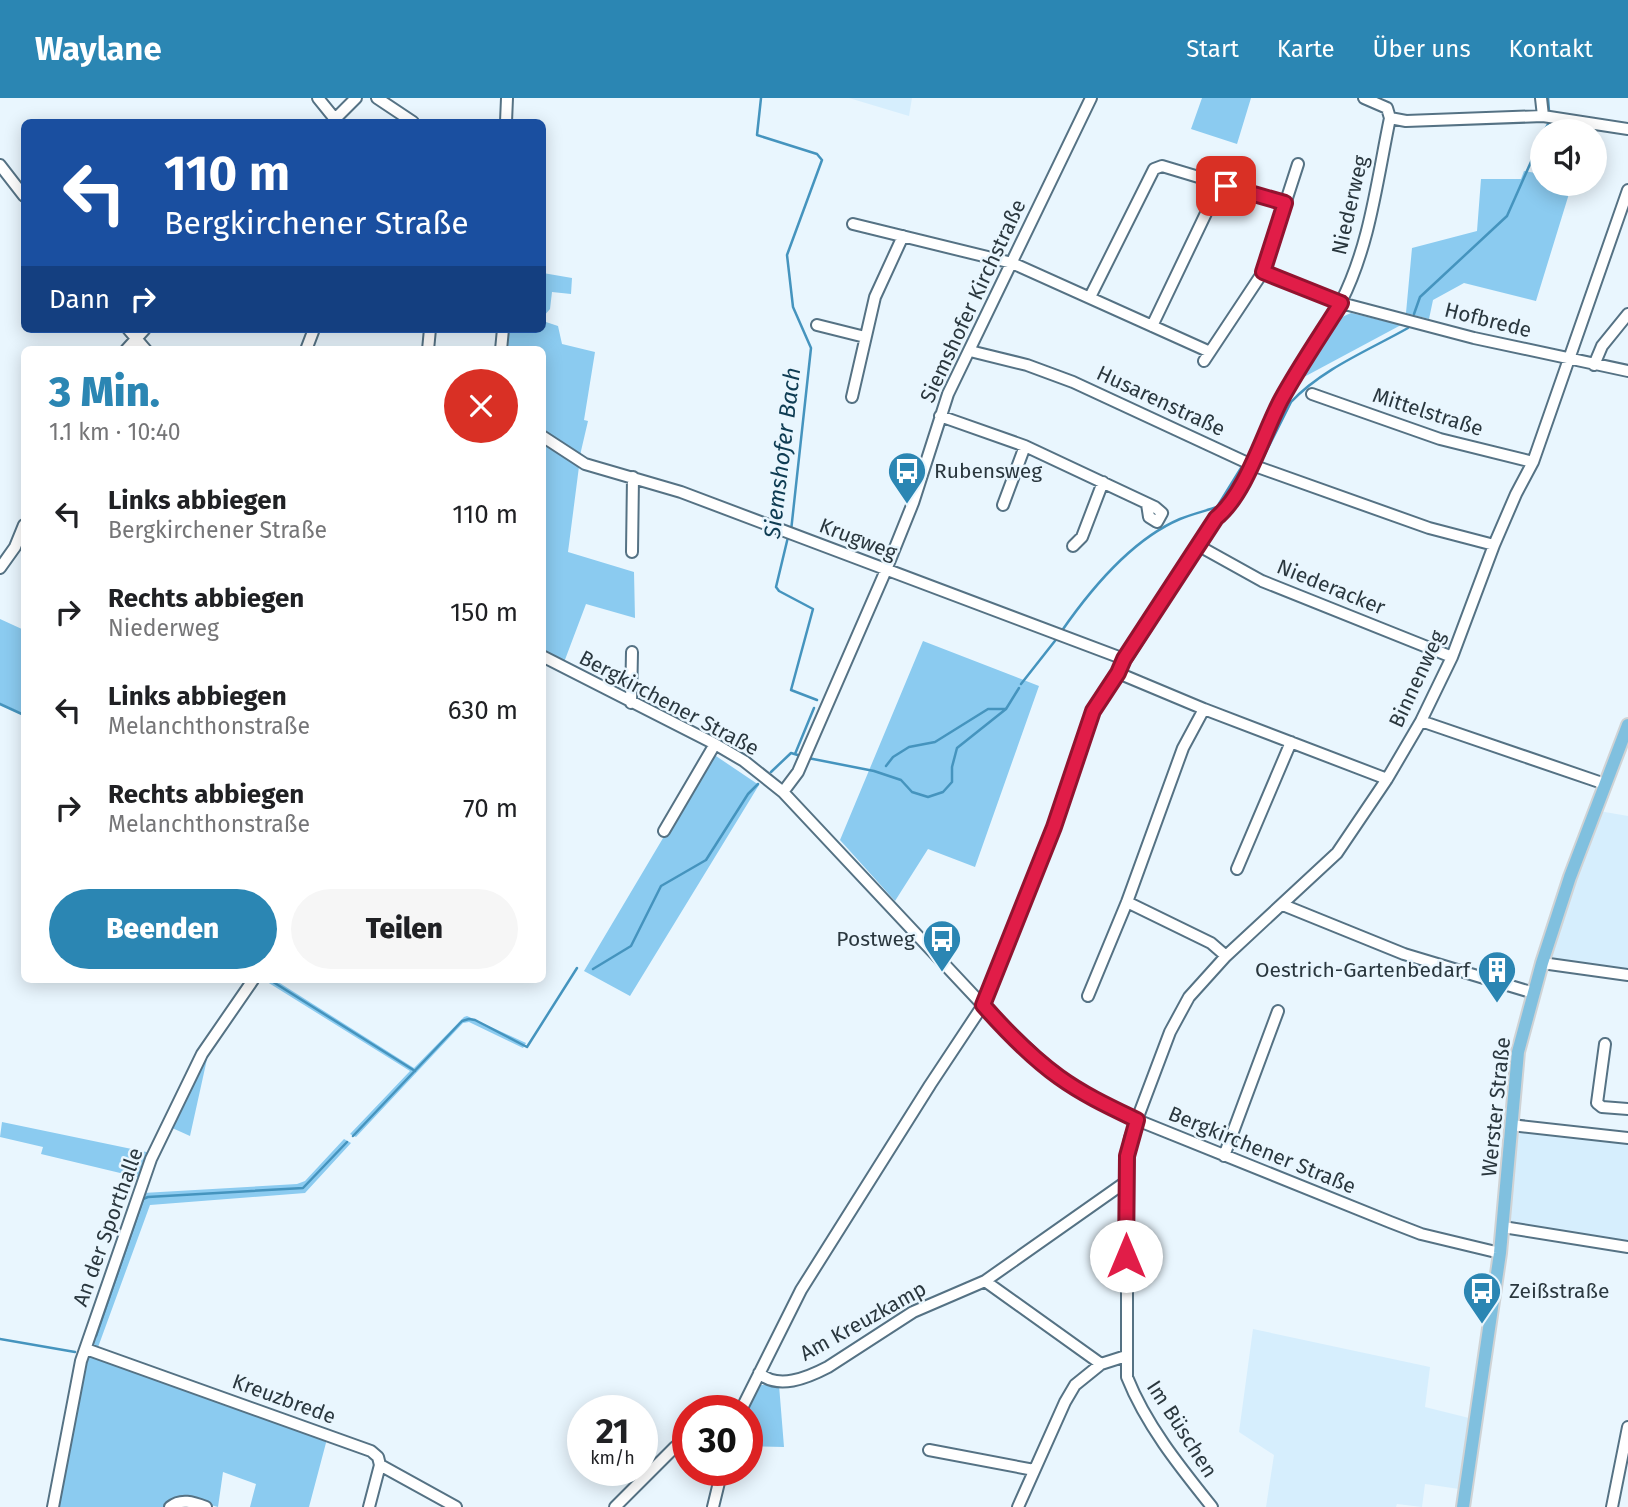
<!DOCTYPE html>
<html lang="de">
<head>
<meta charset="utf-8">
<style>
  :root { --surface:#fff; --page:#f6f6f6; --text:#202124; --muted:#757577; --accent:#2b86b3 }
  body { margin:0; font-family:"Fira Sans",sans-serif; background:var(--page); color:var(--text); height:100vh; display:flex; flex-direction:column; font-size:26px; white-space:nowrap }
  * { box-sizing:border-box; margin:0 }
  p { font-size:23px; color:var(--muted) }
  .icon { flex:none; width:38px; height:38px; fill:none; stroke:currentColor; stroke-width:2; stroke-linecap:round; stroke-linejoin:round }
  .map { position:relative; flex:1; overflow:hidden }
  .side { position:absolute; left:21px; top:248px; width:525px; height:637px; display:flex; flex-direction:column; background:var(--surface); border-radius:10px; box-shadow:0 4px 18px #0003 }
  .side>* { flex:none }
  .top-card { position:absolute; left:21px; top:21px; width:525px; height:214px; border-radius:10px; box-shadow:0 4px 18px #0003; background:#1a4fa0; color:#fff; overflow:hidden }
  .controls { position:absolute; left:1530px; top:21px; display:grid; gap:14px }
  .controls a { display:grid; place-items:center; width:77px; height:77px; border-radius:50%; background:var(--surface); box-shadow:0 4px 18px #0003; font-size:35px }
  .speed { position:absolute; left:567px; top:1297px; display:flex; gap:14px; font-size:35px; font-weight:700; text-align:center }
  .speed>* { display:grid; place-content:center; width:91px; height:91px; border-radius:50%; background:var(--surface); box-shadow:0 4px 18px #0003; line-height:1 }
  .speed small { font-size:18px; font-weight:400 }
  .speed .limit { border:10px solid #d22; background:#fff; color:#111 }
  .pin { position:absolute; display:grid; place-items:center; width:60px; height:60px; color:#fff; margin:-30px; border-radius:14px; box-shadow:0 4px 10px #0006 }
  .me { position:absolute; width:77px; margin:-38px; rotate:0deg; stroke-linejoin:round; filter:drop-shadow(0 0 5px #0008) }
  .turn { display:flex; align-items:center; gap:24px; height:147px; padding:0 28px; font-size:32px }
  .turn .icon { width:91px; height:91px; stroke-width:2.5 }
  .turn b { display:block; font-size:49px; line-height:60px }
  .then { display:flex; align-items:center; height:66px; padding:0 28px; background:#0003; gap:14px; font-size:26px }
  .round { display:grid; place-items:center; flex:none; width:74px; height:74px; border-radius:37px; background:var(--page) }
  .head { display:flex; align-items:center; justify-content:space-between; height:119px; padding:0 28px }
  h1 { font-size:42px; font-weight:800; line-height:52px; color:var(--accent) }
  .action { display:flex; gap:14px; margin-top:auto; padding:14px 28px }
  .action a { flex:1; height:80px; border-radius:42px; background:var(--accent); color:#fff; font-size:28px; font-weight:800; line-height:80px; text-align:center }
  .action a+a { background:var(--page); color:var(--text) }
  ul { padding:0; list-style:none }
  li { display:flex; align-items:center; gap:21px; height:98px; padding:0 28px }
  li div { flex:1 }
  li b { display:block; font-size:26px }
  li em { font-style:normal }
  header { display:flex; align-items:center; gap:42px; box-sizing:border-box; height:98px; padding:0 35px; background:var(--accent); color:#fff }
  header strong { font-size:33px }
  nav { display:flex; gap:38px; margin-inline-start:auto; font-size:24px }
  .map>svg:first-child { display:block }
  .built { fill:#d6eefd }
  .green { fill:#8bcbf0 }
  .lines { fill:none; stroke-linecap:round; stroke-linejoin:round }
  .stream { stroke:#4594be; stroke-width:2.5 }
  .minor-casing { stroke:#557284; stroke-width:14 }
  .major-casing { stroke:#d0d3d5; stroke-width:16 }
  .minor { stroke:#fff; stroke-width:10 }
  .major { stroke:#80c0df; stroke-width:12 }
  .route-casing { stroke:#92132f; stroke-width:18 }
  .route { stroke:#e11d48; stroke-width:12 }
  .labels { text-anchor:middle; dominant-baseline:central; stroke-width:5; stroke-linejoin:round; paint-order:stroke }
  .street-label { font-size:21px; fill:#2a373e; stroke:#e9f6fe }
  .poi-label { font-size:21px; fill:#2a373e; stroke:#e9f6fe; text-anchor:start }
  .water-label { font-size:23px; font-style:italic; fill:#0e3c53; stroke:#e9f6fe }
</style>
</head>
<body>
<header>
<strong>Waylane</strong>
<nav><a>Start</a><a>Karte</a><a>Über uns</a><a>Kontakt</a></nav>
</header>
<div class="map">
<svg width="1628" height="1409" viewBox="0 0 1628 1409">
  <rect width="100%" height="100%" fill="#e9f6fe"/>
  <path class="built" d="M849,0H912L909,18Z
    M1599,713L1628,718V877L1547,866Z
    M1514,1032L1628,1042V1151L1508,1133Z
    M1253,1231L1430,1269L1425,1309L1477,1322L1466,1392L1425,1386L1422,1409L1397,1406L1396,1409H1266L1274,1357L1239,1334Z"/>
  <path class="green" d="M1202,0H1251L1237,46L1191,31Z
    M1524,73L1542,76V86H1572L1536,203L1464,185L1433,202L1429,221L1406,215L1412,150L1477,133L1481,81H1521Z
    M543,175L572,180L571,196L552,194L550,211L543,219Z
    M1351,215L1401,227L1304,279L1342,219Z
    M543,223L558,228L562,246L595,254L584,322L588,323L581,353L568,454L634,474L635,520L586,506L563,567L543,553L542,415L546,392L542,391V252H508L509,231H542Z
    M0,521L24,532V616L0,605Z
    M923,543L1039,588L975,769L928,751L895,803L840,742Z
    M713,656L759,687L630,898L584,873Z
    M264,882H275L414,970L464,919L467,918L526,945L523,950L469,924L463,925L356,1039L350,1036L410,973Z
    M203,959L207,961L190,1038L170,1029Z
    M2,1024L151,1055L141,1080L41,1056L43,1049L0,1039Z
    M344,1041L351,1045L305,1095L150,1107L97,1252L90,1247L143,1095L297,1086L305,1083Z
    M93,1257L327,1341L309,1409H250L256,1386L223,1374L218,1409L195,1403L168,1409H56L85,1264Z
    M758,1287H779L784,1349L747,1348V1312Z"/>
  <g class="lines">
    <path class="stream" d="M761,0L757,37L817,56L822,62L787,157L793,209L811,250L791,433
      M1548,0L1549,13
      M1544,33L1548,26
      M1414,216L1420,199L1507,118L1542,39
      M1264,358L1291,304C1322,271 1369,252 1408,230
      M788,439L776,489L779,493L813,511L791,592L817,602
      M1061,534C1090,492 1133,441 1180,421C1192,416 1205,413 1217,409L1241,370
      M1021,586L1058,539
      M0,606L24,617
      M795,656L814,610
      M808,660L874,673L901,682L912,694L928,699L943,694L952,684V669L957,650L1006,611L1019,590
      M886,668L893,659L909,649L935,644L988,611H1005
      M771,674L791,655L801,658
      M593,871L631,848L661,788L706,762L748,696L758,686
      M270,882L415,973
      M353,1038L462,923L469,921L475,922L527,949L577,870
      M96,1238L143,1101L148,1099L303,1090L347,1044
      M0,1241L75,1254"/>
    <g class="minor-casing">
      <path id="minor" d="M318,0L335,21
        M377,0L413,24
        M1364,0L1387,10
        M1541,0L1543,18
        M1390,20L1406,23L1543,18L1628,31
        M332,24L356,0
        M506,24L507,0
        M0,67L24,98
        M853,126L1012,165L1210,254
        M1263,174L1341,205L1474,240L1628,273
        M1090,199L1154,71L1162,68L1285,105
        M817,227L865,239
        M1152,228L1220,86
        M128,231L146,252
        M126,252L145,231
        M306,252L314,231
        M428,252L430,231
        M501,252L503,231
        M970,253L1027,267L1073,284L1252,367L1429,430L1494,447
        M1204,263L1263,174L1298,66
        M1594,267L1602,248L1628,216
        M1312,296L1440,341L1533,364
        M852,299L875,199L903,138
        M940,318L1025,348L1155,409L1162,415L1157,424L1149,419L1147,406
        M542,338L585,366L681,394L1124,561
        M1003,407L1025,348
        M1073,448L1082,439L1103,384
        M1199,448L1262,483L1452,559
        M632,454L633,379
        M0,470L15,449L24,427
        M542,558L715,646L744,663L783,694L993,918L1056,977L1090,999L1137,1022L1390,1124L1421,1136L1500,1155
        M1118,575L1204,611L1387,681
        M631,605L632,554
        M1421,623L1605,686
        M783,694L798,674L886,472L913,405L948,296L1091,0
        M664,733L715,646
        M1237,771L1291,644
        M1127,804L1211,845L1226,858
        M1283,807L1404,856L1534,895
        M1542,865L1628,877
        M1088,898L1127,804L1183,650L1204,611
        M1605,946L1597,1005L1602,1009L1628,1011
        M1511,1027L1628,1040
        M1224,1058L1278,913
        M1503,1129L1628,1149
        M985,1183L1101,1266
        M86,1251L371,1353L378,1359L380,1367L456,1409
        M759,1275C778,1292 807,1280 828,1269L913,1214L985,1183L1127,1083
        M741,1312L801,1192L930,987L983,907L1054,729L1093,613L1216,420C1244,398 1263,338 1280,304C1297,270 1323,239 1341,204C1370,147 1377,82 1390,20L1387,10
        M929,1352L1034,1372
        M53,1409L81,1263L151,1061L202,956L253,882
        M170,1409C181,1400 193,1404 206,1409
        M369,1409L380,1367
        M615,1409L675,1349L688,1340
        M713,1409L722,1372
        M1018,1409L1065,1304L1075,1287L1101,1266L1126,1258
        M1212,1409C1180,1369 1146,1327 1127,1279V1058L1130,1040L1170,934L1189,899L1226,858L1337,755L1387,681L1421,623L1452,559L1494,447L1516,396L1533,364L1628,92
        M1612,1409L1628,1329"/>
    </g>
    <g class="major-casing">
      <path id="major" d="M1463,1409L1500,1155L1518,954L1542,865L1570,779L1628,627"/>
    </g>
    <use href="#minor" class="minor"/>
    <use href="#major" class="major"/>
  </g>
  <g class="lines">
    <g class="route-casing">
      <path id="route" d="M1126,1158L1127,1058L1137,1022C1110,1009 1084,997 1059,979C1031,959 1006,933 983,907L1054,729L1093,613L1118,575L1124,561L1216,420C1246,396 1263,336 1281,302C1299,269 1321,237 1341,205L1263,174L1285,105L1226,88"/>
    </g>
    <use href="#route" class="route"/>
  </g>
  <defs>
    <g id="bus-pin" transform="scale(2.0125)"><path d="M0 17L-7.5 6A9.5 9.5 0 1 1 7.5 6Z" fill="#2b86b3" stroke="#e9f6fe"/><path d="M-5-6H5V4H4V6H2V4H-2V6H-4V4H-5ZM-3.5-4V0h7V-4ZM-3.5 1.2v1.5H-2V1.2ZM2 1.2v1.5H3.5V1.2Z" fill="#fff"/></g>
    <g id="building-pin" transform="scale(2.0125)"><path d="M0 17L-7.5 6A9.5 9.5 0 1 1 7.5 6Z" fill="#2b86b3" stroke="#e9f6fe"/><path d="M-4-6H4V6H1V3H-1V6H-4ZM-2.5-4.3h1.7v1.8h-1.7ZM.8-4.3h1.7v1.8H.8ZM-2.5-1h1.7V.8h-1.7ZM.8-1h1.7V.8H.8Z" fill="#fff"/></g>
  </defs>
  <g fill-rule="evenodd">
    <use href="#bus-pin" x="907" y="373"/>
    <use href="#bus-pin" x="942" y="841"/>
    <use href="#building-pin" x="1497" y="872"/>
    <use href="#bus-pin" x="1482" y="1193"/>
  </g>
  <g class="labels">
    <g class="street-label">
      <text transform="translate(1350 107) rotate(-77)">Niederweg</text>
      <text transform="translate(973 203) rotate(-65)">Siemshofer Kirchstraße</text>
      <text transform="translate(1488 222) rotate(14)">Hofbrede</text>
      <text transform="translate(1161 303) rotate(25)">Husarenstraße</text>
      <text transform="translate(1428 314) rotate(18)">Mittelstraße</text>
      <text transform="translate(858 441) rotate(21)">Krugweg</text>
      <text transform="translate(1331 489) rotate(22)">Niederacker</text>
      <text transform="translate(1417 581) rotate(-65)">Binnenweg</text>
      <text transform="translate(669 605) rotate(28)">Bergkirchener Straße</text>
      <text transform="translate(1496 1009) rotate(-84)">Werster Straße</text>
      <text transform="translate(1262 1052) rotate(22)">Bergkirchener Straße</text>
      <text transform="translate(108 1129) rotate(-70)">An der Sporthalle</text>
      <text transform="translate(863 1223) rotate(-29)">Am Kreuzkamp</text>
      <text transform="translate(284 1301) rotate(20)">Kreuzbrede</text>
      <text transform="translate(1182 1331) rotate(57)">Im Büschen</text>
    </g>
    <g class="poi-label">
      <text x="934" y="373">Rubensweg</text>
      <text x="915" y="841" text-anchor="end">Postweg</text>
      <text x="1470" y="872" text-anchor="end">Oestrich-Gartenbedarf</text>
      <text x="1509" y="1193">Zeißstraße</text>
    </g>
    <g class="water-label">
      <text transform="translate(782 355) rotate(-83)">Siemshofer Bach</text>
    </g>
  </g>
</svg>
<div class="controls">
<a><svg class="icon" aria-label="sound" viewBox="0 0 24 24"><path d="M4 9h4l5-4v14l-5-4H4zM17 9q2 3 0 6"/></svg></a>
</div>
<div class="speed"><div>21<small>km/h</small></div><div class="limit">30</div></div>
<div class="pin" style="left:1226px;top:88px;background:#d93025"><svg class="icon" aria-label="arrive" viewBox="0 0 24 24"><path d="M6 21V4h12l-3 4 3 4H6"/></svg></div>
<svg class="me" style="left:1126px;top:1158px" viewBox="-20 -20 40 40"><circle r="19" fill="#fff"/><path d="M0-13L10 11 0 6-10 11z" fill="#e11d48"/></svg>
<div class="top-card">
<div class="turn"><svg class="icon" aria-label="left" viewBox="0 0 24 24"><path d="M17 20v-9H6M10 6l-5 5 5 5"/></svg><div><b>110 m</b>Bergkirchener Straße</div></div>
<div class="then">Dann<svg class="icon" aria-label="right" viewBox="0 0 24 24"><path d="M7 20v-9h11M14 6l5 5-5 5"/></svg></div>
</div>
<section class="side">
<div class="head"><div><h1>3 Min.</h1><p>1.1 km · 10:40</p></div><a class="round" style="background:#d93025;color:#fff"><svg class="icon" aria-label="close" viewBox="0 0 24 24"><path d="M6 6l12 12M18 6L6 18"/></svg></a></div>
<ul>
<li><svg class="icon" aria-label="left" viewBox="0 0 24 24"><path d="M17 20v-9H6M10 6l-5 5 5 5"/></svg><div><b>Links abbiegen</b><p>Bergkirchener Straße</p></div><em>110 m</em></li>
<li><svg class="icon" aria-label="right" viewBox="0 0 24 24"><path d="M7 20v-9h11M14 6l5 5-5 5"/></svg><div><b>Rechts abbiegen</b><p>Niederweg</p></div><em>150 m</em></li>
<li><svg class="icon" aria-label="left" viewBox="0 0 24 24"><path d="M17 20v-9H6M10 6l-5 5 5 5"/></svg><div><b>Links abbiegen</b><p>Melanchthonstraße</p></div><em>630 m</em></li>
<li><svg class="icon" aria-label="right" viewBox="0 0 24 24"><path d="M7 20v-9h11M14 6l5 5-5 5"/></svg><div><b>Rechts abbiegen</b><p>Melanchthonstraße</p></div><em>70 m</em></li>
</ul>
<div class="action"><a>Beenden</a><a>Teilen</a></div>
</section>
</div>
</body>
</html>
